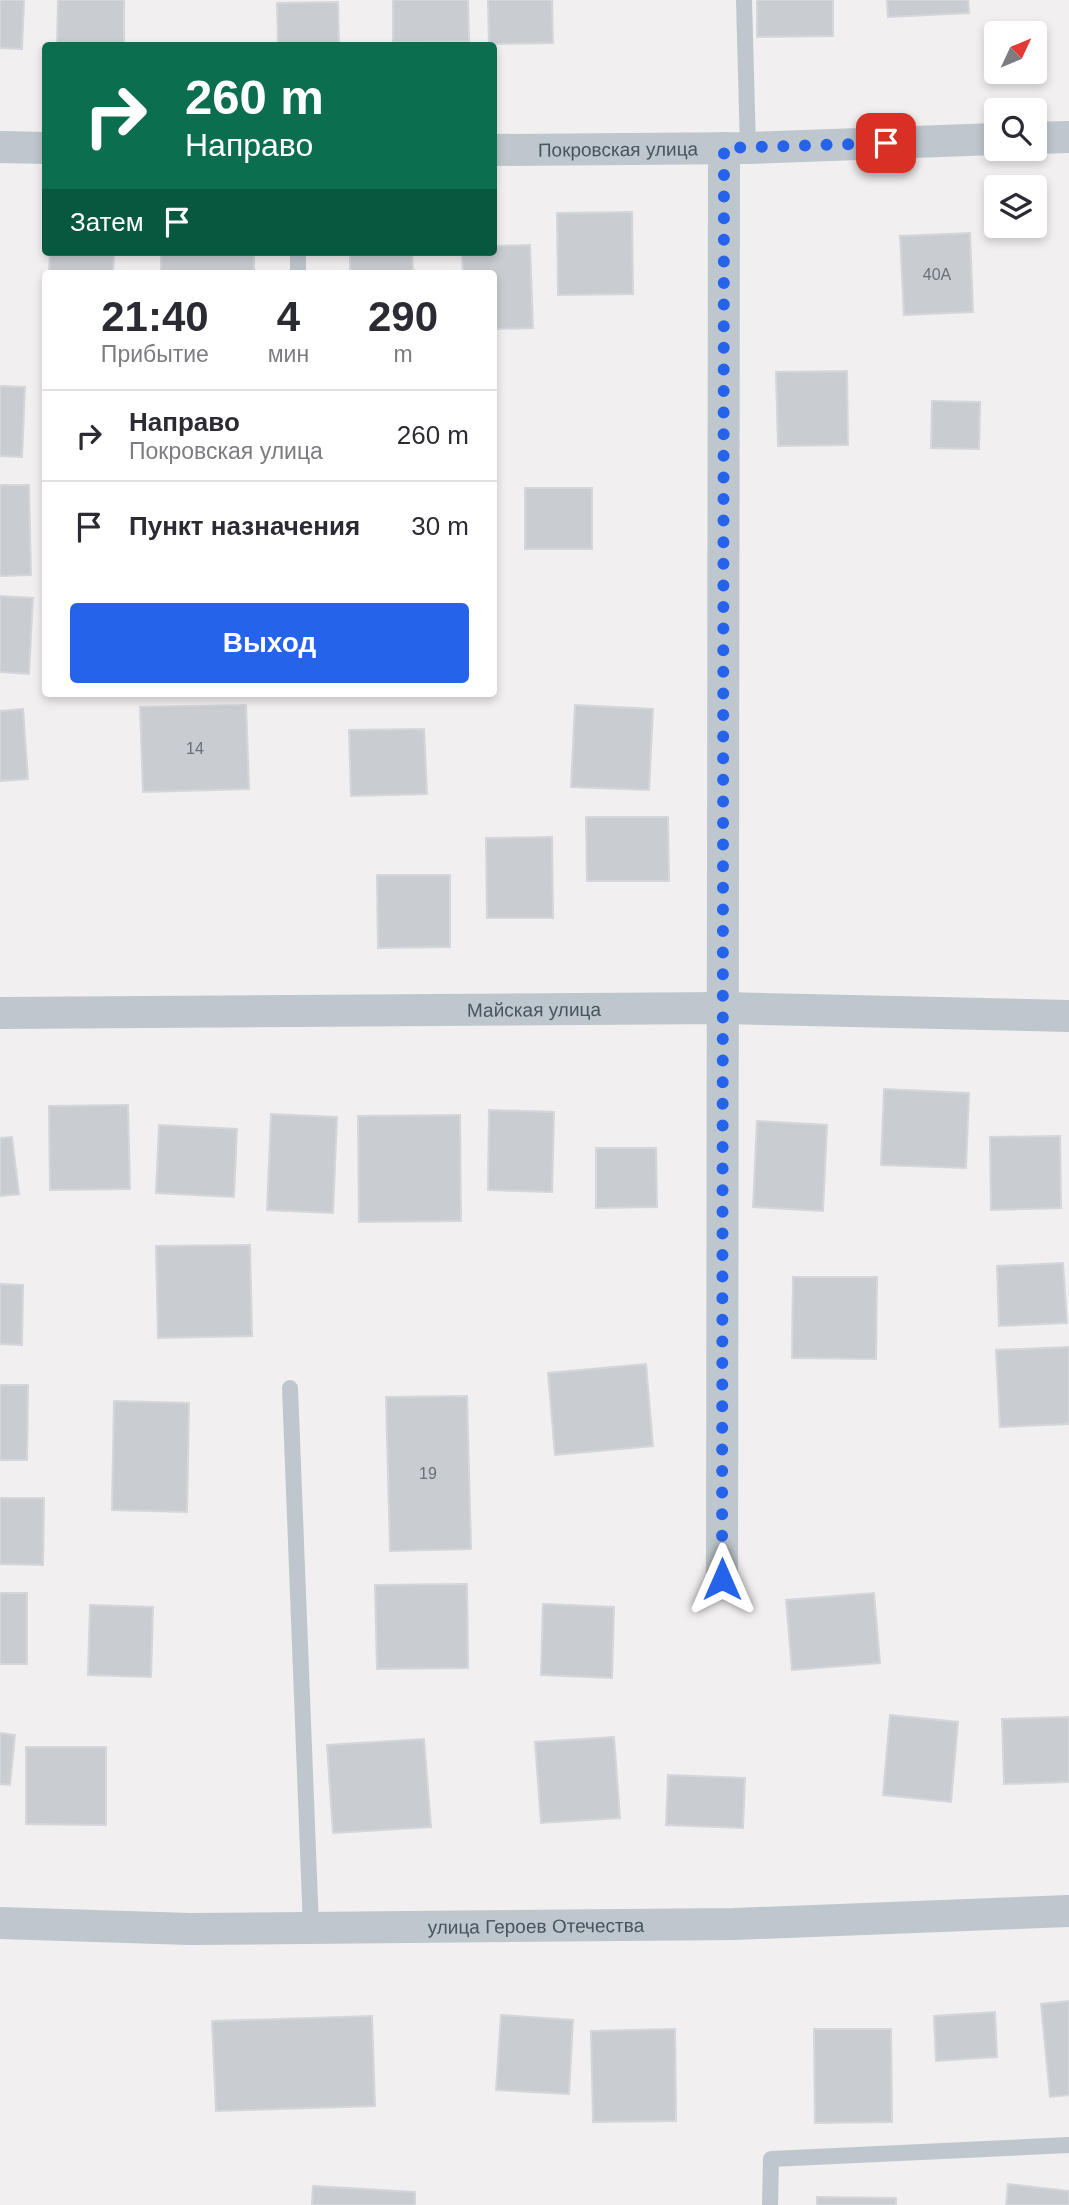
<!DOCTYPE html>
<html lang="ru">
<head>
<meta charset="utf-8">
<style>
  :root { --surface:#fff; --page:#f2f2f3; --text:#2b2b33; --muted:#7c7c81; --line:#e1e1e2; --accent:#2563eb }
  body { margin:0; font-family:Helvetica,sans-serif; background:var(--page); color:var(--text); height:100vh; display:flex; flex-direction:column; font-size:26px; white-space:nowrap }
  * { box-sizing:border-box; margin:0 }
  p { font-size:23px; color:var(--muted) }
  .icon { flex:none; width:38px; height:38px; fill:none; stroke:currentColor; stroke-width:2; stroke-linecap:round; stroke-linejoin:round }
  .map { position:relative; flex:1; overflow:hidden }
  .sheet { position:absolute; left:42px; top:270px; width:455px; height:427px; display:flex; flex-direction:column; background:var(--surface); border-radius:7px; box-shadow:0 4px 10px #0003 }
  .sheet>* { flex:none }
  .top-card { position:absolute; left:42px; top:42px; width:455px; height:214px; border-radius:7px; box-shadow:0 4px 10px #0003; background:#0b6e4f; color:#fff; overflow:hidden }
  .needle { width:46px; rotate:46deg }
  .controls { position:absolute; left:984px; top:21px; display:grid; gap:14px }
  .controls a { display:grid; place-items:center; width:63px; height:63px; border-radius:7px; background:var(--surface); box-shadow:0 4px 10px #0003; font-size:35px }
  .pin { position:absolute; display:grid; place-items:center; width:60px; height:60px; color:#fff; margin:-30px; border-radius:14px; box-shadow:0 4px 10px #0006 }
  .me { position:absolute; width:77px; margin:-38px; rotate:0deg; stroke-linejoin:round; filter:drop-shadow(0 0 5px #0008) }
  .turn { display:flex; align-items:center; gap:24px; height:147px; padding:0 28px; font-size:32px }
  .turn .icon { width:91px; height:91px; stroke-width:2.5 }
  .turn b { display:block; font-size:49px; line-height:60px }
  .then { display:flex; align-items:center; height:66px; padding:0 28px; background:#0003; gap:14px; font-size:26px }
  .eta { display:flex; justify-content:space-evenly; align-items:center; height:119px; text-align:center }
  .eta b { font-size:42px; font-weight:700; line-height:49px }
  .action { display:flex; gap:14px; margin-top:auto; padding:14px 28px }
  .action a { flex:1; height:80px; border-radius:7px; background:var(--accent); color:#fff; font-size:28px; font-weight:700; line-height:80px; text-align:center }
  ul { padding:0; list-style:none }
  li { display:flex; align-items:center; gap:21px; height:91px; padding:0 28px; border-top:2px solid var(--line) }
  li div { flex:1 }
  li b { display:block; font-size:26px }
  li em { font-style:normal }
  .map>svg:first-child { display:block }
  .building { fill:#c9ccd1; stroke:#d3d6da; stroke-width:2 }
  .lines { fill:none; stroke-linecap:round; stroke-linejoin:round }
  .service { stroke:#bec7cd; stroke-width:16 }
  .minor { stroke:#bec7cd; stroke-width:32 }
  .route { stroke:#2563eb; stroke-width:12; stroke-dasharray:0 21.6 }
  .labels { text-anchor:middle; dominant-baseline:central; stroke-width:5; stroke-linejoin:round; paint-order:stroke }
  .number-label { font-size:16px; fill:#687179 }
  .street-label { font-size:19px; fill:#48535c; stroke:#fff }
</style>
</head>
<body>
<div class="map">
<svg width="1069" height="2205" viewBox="0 0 1069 2205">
  <rect width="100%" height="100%" fill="#f1efef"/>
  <path class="building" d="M0,0H24L22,49L0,48Z
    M58,0H124V46H57Z
    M393,0H468L469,41L393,42Z
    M488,0H552L553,43L489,44Z
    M757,0H833V36L757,37Z
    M887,0H968L969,13L888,17Z
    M338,2L339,46H278L277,3Z
    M632,212L633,294L558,295L557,213Z
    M970,233L973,312L904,315L900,236Z
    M530,245L533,328L494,329V273H463L462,252H494V246Z
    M50,252H114L113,273H49Z
    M161,252H254V273H161Z
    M350,252H412L413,273H350Z
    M847,371L848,445L778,446L776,372Z
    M0,386L25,387L22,457L0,456Z
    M932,401L980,402L979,449L931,448Z
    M0,485H29L31,575L0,576Z
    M525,488H592V549H525Z
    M0,596L33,598L29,674L0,672Z
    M246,705L249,789L143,792L140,707Z
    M575,705L653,709L649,790L571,787Z
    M23,709L28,779L0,781V711Z
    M424,729L427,794L351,796L349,730Z
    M586,817H668L669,881H587Z
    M552,837L553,918H487L486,838Z
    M377,875H450V947L378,948Z
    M884,1089L969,1093L966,1168L881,1165Z
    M128,1105L130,1189L50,1190L49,1106Z
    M489,1110L554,1112L552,1192L488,1190Z
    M271,1114L337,1117L333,1213L267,1210Z
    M460,1115L461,1221L359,1222L358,1116Z
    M757,1121L827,1125L823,1211L753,1207Z
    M159,1125L237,1129L234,1197L156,1193Z
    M1060,1136L1061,1208L991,1210L990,1137Z
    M12,1137L19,1194L0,1196V1138Z
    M596,1148H656L657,1207L596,1208Z
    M250,1245L252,1336L158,1338L156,1246Z
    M1063,1263L1067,1323L999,1326L997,1266Z
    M793,1277H877L876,1359L792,1358Z
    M0,1284L23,1285L22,1345L0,1344Z
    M1069,1347V1424L1000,1427L996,1350Z
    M646,1364L653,1446L555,1455L548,1373Z
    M0,1385H28L27,1460H0Z
    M467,1396L471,1549L390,1551L386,1397Z
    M114,1401L189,1403L187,1512L112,1510Z
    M0,1498H44L43,1565L0,1564Z
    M467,1584L468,1668L377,1669L375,1585Z
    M0,1593H27V1664H0Z
    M874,1593L880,1663L792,1670L786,1600Z
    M543,1604L614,1607L612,1678L541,1675Z
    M90,1605L153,1607L151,1677L88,1675Z
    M890,1715L958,1722L951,1802L883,1795Z
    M1069,1717V1782L1004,1784L1002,1719Z
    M0,1733L15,1735L10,1785L0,1784Z
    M614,1737L620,1818L541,1823L535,1742Z
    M424,1739L431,1827L333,1833L327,1745Z
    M26,1747H106V1825L26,1824Z
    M668,1775L745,1778L743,1828L666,1825Z
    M1069,2001V2095L1050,2097L1041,2004Z
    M995,2012L997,2057L936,2061L934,2016Z
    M501,2015L573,2020L569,2094L496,2090Z
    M372,2016L375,2106L216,2111L212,2021Z
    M675,2029L676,2121L593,2122L591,2031Z
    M814,2029H891L892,2122L815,2123Z
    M1008,2184L1069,2191V2205H1006Z
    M313,2186L415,2192V2205H312Z
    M817,2197L896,2198V2205H817Z"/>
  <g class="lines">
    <path class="service" d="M744,0L748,148
      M298,252V273
      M290,1388L311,1928
      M770,2205L771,2159L1069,2145"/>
    <g class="minor">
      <path d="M1034,138L1069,137"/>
      <path d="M0,147L46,148"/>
      <path id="s1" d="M494,150L748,148L996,139"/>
      <path id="s2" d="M0,1013L724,1008L1069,1016"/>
      <path d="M722,1579L724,148"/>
      <path id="s3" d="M0,1923L190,1929L734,1924L1069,1911"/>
    </g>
  </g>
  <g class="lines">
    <path class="route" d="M722,1579L724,148L886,143"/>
  </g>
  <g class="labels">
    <g class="number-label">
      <text x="937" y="274">40А</text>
      <text x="195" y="748">14</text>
      <text x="428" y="1473">19</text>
    </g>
    <g class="street-label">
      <text stroke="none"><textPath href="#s1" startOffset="124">Покровская улица</textPath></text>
      <text stroke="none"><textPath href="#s2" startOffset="534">Майская улица</textPath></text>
      <text stroke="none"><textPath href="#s3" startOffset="536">улица Героев Отечества</textPath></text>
    </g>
  </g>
</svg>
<div class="controls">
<a><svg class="needle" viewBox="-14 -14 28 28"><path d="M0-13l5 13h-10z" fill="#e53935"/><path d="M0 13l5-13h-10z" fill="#7c7c81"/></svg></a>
<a><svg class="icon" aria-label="search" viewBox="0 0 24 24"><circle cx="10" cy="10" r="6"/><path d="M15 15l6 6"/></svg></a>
<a><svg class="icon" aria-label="layers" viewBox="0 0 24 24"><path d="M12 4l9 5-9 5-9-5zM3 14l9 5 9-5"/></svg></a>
</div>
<div class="pin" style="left:886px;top:143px;background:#d93025"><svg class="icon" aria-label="arrive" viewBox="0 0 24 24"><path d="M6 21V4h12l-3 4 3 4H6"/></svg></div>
<svg class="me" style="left:722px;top:1579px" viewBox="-20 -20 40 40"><path d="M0-17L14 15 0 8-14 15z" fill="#2563eb" stroke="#fff" stroke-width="4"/></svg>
<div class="top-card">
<div class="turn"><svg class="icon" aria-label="right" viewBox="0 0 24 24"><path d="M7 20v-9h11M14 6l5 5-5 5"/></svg><div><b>260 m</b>Направо</div></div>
<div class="then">Затем<svg class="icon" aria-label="arrive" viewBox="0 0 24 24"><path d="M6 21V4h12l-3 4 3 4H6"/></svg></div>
</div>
<section class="sheet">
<div class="eta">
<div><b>21:40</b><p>Прибытие</p></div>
<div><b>4</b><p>мин</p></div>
<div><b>290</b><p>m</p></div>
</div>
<ul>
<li><svg class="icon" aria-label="right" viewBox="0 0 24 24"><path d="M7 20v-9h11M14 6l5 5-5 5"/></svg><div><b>Направо</b><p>Покровская улица</p></div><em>260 m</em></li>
<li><svg class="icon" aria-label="arrive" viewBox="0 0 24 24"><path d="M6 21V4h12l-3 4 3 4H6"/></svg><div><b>Пункт назначения</b></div><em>30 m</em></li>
</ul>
<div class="action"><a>Выход</a></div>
</section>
</div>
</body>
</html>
